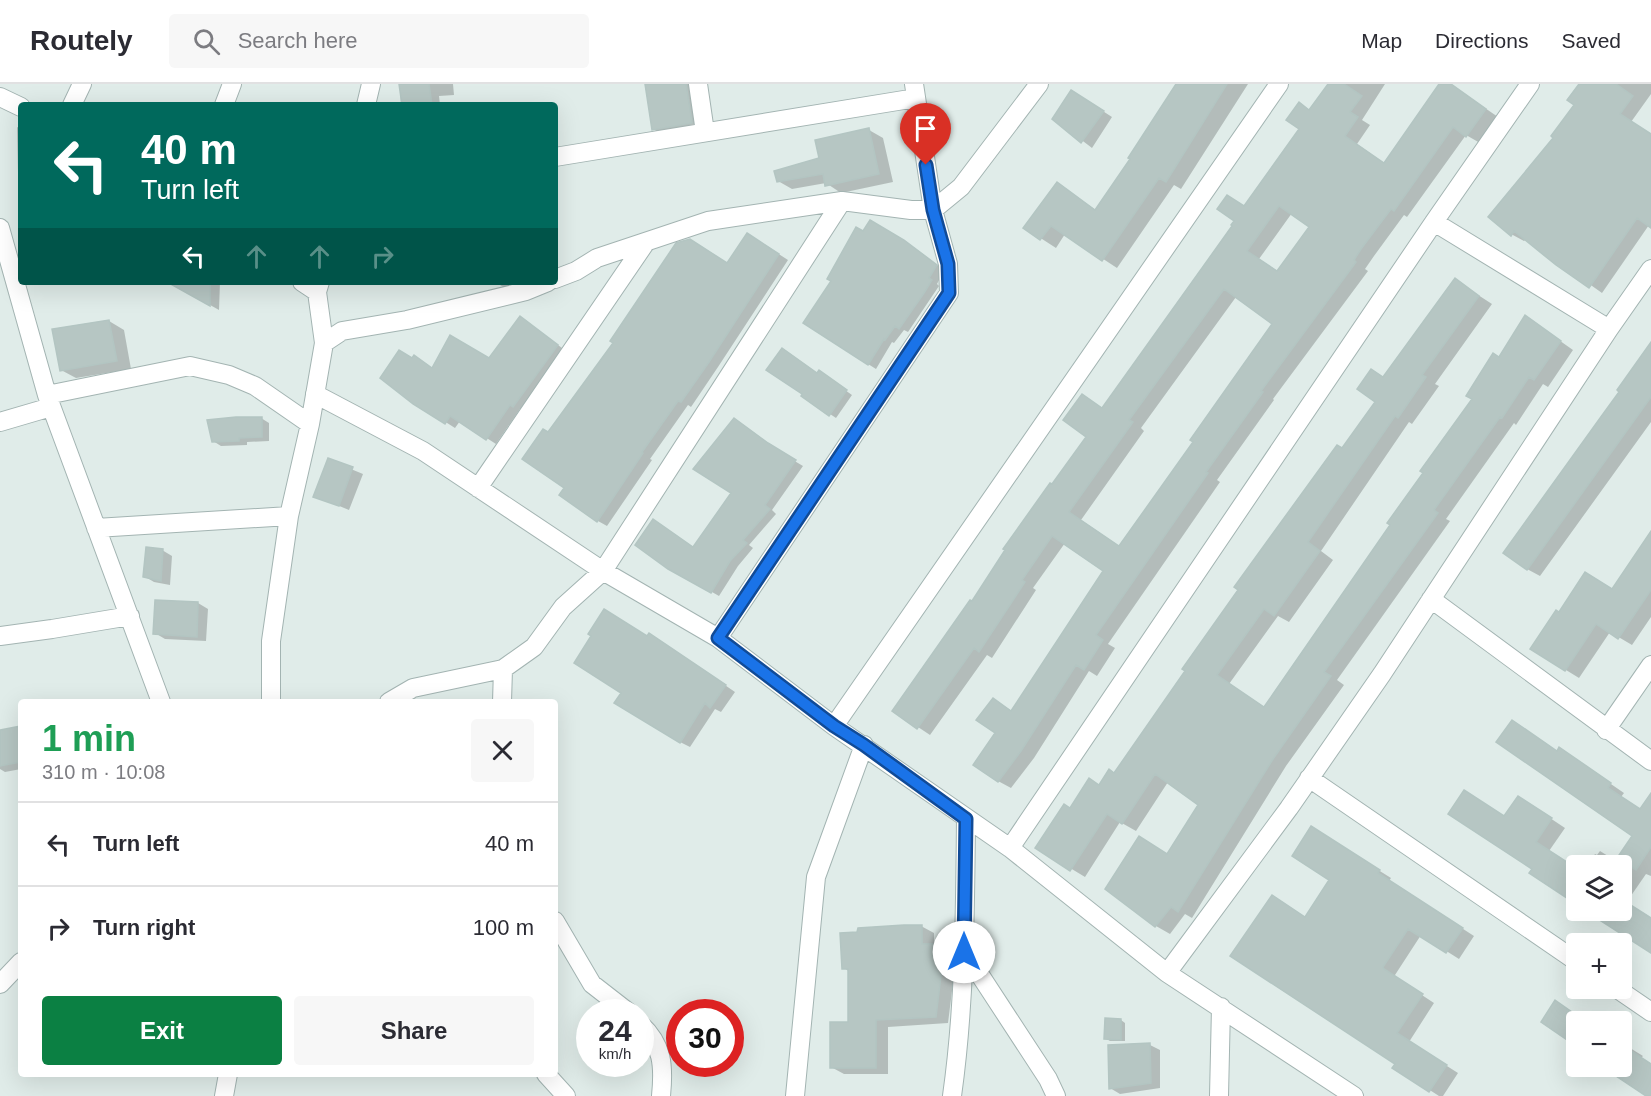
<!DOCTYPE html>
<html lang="en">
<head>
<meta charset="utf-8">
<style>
  :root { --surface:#fff; --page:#f7f7f7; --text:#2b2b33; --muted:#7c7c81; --line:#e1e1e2; --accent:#0b8043 }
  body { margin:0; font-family:Helvetica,sans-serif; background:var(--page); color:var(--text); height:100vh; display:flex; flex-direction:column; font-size:22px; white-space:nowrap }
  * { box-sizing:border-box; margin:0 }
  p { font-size:20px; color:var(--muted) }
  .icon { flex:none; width:33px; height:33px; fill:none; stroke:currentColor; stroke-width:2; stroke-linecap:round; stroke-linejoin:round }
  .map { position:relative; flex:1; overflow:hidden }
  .side { position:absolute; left:18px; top:615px; width:540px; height:378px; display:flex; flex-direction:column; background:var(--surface); border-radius:6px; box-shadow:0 6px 24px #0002 }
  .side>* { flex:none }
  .banner { position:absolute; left:18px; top:18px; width:540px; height:183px; border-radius:6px; box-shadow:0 6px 24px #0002; background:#00695c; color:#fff; overflow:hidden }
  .buttons { position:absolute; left:1566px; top:771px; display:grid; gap:12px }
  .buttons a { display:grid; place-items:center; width:66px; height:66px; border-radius:6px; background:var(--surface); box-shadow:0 6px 24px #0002; font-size:30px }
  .speed { position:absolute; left:576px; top:915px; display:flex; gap:12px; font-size:30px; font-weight:700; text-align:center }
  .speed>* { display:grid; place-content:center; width:78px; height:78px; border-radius:50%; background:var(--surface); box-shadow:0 6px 24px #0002; line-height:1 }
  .speed small { font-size:15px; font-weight:400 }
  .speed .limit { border:9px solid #d22; background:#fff; color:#111 }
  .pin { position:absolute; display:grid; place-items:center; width:51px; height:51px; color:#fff; margin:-62px -26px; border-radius:50% 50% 50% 0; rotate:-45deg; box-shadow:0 0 6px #0007 }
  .pin .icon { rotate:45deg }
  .me { position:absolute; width:66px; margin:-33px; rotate:0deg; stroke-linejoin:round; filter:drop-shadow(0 0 4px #0008) }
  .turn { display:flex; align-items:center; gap:21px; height:126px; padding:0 24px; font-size:27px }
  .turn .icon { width:78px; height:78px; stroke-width:2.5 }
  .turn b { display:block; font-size:42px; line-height:51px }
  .lanes { display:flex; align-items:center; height:57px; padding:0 24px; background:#0003; justify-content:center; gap:30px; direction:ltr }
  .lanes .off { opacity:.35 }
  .round { display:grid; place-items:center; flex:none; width:63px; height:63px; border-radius:6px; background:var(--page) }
  .summary { display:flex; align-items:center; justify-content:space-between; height:102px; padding:0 24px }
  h1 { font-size:36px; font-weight:800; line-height:45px; color:#1e9e55 }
  .primary-button { display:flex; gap:12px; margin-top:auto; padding:12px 24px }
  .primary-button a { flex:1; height:69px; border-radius:6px; background:var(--accent); color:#fff; font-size:24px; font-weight:800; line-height:69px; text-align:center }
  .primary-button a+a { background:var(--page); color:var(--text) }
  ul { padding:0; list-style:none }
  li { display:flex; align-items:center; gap:18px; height:84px; padding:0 24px; border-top:2px solid var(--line) }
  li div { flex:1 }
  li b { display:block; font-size:22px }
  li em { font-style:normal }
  header { display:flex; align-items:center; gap:36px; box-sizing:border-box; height:84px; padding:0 30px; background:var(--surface); border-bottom:2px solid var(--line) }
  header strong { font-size:28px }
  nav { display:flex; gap:33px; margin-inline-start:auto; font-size:21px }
  .search { width:420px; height:54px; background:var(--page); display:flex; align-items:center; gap:15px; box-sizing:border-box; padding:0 21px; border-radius:6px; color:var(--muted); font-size:22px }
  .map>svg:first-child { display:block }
  .shadow { fill:#0003; fill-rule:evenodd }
  .building { fill:#b6c6c3; stroke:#b3c5c2; stroke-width:1.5; fill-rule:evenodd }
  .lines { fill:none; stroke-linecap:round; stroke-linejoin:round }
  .minor-casing { stroke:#a3b4b2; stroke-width:20 }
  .minor { stroke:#fff; stroke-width:18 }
  .route-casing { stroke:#114b97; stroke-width:15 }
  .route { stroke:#1a73e8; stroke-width:10 }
</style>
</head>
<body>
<header>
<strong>Routely</strong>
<div class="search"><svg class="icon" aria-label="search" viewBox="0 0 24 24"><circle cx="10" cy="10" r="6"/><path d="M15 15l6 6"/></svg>Search here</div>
<nav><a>Map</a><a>Directions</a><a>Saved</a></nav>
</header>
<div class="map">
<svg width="1651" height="1012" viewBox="0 0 1651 1012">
  <rect width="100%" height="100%" fill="#e0ece9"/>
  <path class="shadow" d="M400,0H453L454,11L439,12L440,21H401Z
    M647,0H692L698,42L660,49L653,45Z
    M1189,0H1248L1181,105L1174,101L1117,184L1065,150L1056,164L1025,144L1058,100L1097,127L1132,75Z
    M1329,0H1385L1362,36L1370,41L1357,60L1385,80L1441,0H1449L1456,4L1498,33L1480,59L1466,51L1407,133L1404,131L1374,172L1365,185L1368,187L1273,315L1274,316L1217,396L1220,398L1108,560L1115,564L1097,592L1089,587L1034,674L1011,704L998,697L997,649L994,616L1012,627L1105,486L1065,459L1033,504L1036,506L992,574L987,571L930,651L918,643L973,519L1088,352L1103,325L1301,44L1310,27ZM1292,129L1311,142L1279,188L1259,175ZM1236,213L1274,240L1195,358L1120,463L1081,436L1144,347L1141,344Z
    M1580,0H1651V10L1631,38L1651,51V142L1649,141L1602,209L1526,155L1524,157L1511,150L1556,54L1576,20Z
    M1081,13L1112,33L1092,64L1054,35Z
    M17,43L21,45V91L18,89Z
    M869,46L883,54L893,98L841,109L826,99L792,105L778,97L821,75Z
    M757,156L788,176L718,283L691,323L688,321L650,375L652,376L607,442L598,437L567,403L549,350L728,180Z
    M913,163L944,186L937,200L939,202L908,248L904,246L894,259L892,258L876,285L868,280Z
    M1455,196L1492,220L1435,300L1439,302L1412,340L1409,338L1321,467L1333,476L1289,538L1278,532L1229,600L1265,625L1392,441L1526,233L1573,266L1548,303L1543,300L1516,341L1514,339L1446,435L1450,437L1337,596L1344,601L1286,682L1192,834L1185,830L1170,850L1156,842L1107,805L1168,771L1200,721L1168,698L1136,747L1120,738L1085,793L1037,764L1070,726L1115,691L1377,317L1384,294Z
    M180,198H220L219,226L180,204Z
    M500,198H541L510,207L500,201Z
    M109,237L124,246L131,285L76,294L61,286Z
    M530,240L566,267L523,327L520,325L496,360L460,337L455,344L414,318L433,285L489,276Z
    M1651,261V338L1540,492L1527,485L1605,331Z
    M818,290L825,292L852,311L836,334L830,330Z
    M261,334L269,339V357L247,358V361L221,362L213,357Z
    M776,366L803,382L772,426L776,430L749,461L753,464L738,482L719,512L668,483L693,464L733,409Z
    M329,376L363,390L349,426L315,412Z
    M1651,450V533L1632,561L1610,548L1579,594L1566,586L1560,530L1613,507Z
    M162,466L172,472L170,501L154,498L144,492Z
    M156,517L198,519L208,525L206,557L165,555L155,549Z
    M647,553L659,556L735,608L721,628L715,625L690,663L680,658L623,608Z
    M21,644V685L5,688L0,685V648Z
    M1560,665L1624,709L1621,713L1641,726L1651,712V792L1646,790L1626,819L1651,835V868L1622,826V782H1587L1595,770L1597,771L1600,767L1616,777L1634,752L1558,668Z
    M1532,722L1565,744L1549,767L1576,785V819L1532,789L1534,784L1505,734Z
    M1324,752L1391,794L1389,797L1474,852L1459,875L1421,851L1395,891L1396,894L1434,919L1409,958L1458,989L1443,1012H1439L1394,983L1397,979L1306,834L1331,795Z
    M921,842L934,849V861H942L954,868V891L948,939L888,943V990H844L831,983L850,939V888L844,884Z
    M1569,926L1586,938H1576V960L1543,938Z
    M1121,936L1125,939V957H1110L1105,954Z
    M1622,959L1643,972L1641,974L1651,981V1012H1648L1622,982Z
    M1150,961L1160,966V1004L1120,1010L1110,1004V962Z"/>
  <path class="building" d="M399,0H429L432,21H402Z
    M645,0H686L692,39L652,46Z
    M1176,0H1227L1166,98L1159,94L1102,177L1051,142L1040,156L1023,144L1057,98L1095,126L1130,75L1128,74Z
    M1328,0H1344L1362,12L1350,28L1358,33L1345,52L1384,79L1439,0H1451L1486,25L1466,53L1453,43L1394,127L1391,125L1361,165L1354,176L1356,178L1261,307L1263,308L1206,388L1208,389L1096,551L1103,556L1084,586L1076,581L1021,667L998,698L973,681L995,649L976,636L993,614L1011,627L1103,487L1052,452L1022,496L1025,498L979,568L974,564L917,645L892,627L970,516L972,517L1005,466L1003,465L1050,399L1052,400L1086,353L1063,336L1082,310L1102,324L1232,142L1231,141L1234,137L1217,125L1227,111L1244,122L1299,45L1286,36L1299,18L1309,26ZM1279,122L1309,143L1277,187L1247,167ZM1224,205L1272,240L1190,356L1193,358L1119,462L1069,428L1133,338L1129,336Z
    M1579,0H1616L1633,12L1620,30L1651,50V144L1637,134L1589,204L1556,181L1514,147L1511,152L1488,133L1553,54L1551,52L1574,21L1567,16Z
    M1071,6L1104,27L1081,59L1052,35Z
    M869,44L879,90L825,102L823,90L777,98L774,87L819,74L815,56Z
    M870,136L904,156L937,181L929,194L932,196L924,209L899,245L895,242L885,256L884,255L868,281L803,239L831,197L827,195L856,143L863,147Z
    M747,149L779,170L709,278L681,318L678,317L642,368L643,369L597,438L559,411L564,404L522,375L543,345L548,348L613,259L610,257L676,159L690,155L727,179Z
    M1455,194L1479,212L1422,291L1426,293L1398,334L1395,332L1308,458L1320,467L1274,532L1264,525L1217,591L1264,623L1390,441L1387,439L1423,389L1420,387L1472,315L1466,312L1493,269L1499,273L1525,231L1561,257L1534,296L1529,293L1502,334L1500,333L1434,426L1438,429L1324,588L1331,592L1273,675L1178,828L1171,823L1155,843L1105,805L1139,752L1167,770L1198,721L1155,690L1122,740L1107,730L1070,787L1035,764L1064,720L1070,724L1089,694L1099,701L1109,685L1114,689L1185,587L1182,585L1238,506L1234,503L1337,361L1342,364L1375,318L1357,305L1371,285L1383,293Z
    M167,198H210V222Z
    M520,232L558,261L513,323L510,321L486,356L450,332L445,340L413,320L380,294L399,266L412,274L414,271L432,284L450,251L489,274Z
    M109,236L117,277L60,287L52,245Z
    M1651,258V313L1527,486L1503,469L1603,330L1619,308L1617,306Z
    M782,264L817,289L819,286L847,306L829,332L801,312L802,310L766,286Z
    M236,333H262V353L239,354V357L212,358L207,336Z
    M734,334L768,359L796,376L765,421L770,425L743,456L747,459L730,477L711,509L668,485L635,461L653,435L693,463L731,409L693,385Z
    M328,374L353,383L339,422L313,413Z
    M1651,447V506L1618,555L1596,540L1565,587L1530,565L1556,526L1559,528L1585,488L1612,505Z
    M146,463L163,465L161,497L143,493Z
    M155,516L198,518L197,553L153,550Z
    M604,525L647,552L649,549L726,601L710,624L705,619L680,659L614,619L621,609L574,579L591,552L588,550Z
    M1512,636L1557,667L1559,663L1611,699L1608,704L1640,725L1651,709V763L1636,786L1617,774L1632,752L1496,658Z
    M21,642V678L0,682V646Z
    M1464,706L1504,732L1518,712L1552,734L1536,758L1576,784V820L1529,789L1532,785L1448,730Z
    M1311,742L1380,786L1378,789L1463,844L1446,869L1408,845L1383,883L1384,885L1423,910L1397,949L1447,981L1429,1008L1392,984L1395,980L1230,872L1272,811L1305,833L1329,796L1292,772Z
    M1629,820L1651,834V869L1584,826H1625Z
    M904,841H922V860H942V883L936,933L876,936V984H830V938H848V885H842L840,849L857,848L858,844Z
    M1555,916L1576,931V962L1541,938Z
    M1105,934L1121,935V956L1104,955Z
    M1150,959L1151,999L1109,1005L1108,961Z
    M1622,961L1651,980V1012H1646L1601,982H1622Z"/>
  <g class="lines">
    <g class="minor-casing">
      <path id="minor" d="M698,0L705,48
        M0,13L21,23
        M72,21L82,0
        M224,21L232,0
        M366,21L371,0
        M555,73L916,14
        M0,144L47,311L161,618
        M555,195L576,187L597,174L708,137L842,117L911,126H933L961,103L1039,0
        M302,198L317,208
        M1609,245L1651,185
        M324,259L342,247L407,236L526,207L548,198
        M315,310L423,367L603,487L718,554L834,642L1010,764L1167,889L1354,1012
        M47,311L190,282L229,291L255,302L310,340
        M0,338L51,323
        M478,404L646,158
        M96,444L289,432
        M1431,515L1651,677
        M0,552L52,545L130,532
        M718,554L949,209L948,180L933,126L914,0
        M271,618V557L289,432L310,340L324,259L317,208L320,198
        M389,618L413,604L503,585L534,563L563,523L603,487L842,117
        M502,618L503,585
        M834,642L1279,0
        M1606,646L1651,581
        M1309,694L1576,877
        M1010,764L1434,138L1530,0
        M555,837L592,900L628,928
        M965,868L1048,995L1056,1012
        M1167,889L1289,724L1382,590L1609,245L1434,138
        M0,900L21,878
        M1616,904L1651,928
        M640,940C663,961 664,982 661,1012
        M546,990L566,1012
        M224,1012L228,990
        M795,1012L816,793L864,661
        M952,1012C965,920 965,828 966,735
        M1219,1012L1221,923"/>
    </g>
    <use href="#minor" class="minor"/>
  </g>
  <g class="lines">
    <g class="route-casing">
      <path id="route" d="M926,81L933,126L948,180L949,209L718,554L834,642L864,661L966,735L964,868"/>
    </g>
    <use href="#route" class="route"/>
  </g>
</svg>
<div class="buttons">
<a><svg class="icon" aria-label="layers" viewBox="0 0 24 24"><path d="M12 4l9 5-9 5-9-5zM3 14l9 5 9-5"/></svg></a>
<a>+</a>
<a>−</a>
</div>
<div class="speed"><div>24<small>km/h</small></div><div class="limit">30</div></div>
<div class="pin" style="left:926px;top:81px;background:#d93025"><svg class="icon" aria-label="arrive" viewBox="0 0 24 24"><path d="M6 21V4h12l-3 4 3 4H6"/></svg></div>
<svg class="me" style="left:964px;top:868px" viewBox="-20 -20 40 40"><circle r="19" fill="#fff"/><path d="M0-13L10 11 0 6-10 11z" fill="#1a73e8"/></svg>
<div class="banner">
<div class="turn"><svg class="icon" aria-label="left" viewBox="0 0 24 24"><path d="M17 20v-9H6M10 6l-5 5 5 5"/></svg><div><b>40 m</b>Turn left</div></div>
<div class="lanes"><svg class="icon" aria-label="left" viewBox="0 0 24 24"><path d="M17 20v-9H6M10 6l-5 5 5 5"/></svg><svg class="icon off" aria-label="ahead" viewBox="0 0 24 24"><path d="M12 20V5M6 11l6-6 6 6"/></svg><svg class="icon off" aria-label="ahead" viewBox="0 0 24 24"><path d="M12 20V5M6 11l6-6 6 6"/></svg><svg class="icon off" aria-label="right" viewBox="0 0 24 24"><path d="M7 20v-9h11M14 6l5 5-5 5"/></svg></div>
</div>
<section class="side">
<div class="summary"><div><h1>1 min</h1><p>310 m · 10:08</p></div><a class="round"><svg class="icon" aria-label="close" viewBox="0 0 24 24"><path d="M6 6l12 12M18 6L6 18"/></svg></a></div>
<ul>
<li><svg class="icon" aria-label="left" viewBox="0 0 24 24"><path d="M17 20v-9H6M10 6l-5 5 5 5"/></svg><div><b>Turn left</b></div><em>40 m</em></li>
<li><svg class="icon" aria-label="right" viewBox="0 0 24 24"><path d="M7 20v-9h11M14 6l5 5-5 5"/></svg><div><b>Turn right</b></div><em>100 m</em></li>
</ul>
<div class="primary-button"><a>Exit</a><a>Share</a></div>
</section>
</div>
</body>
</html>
